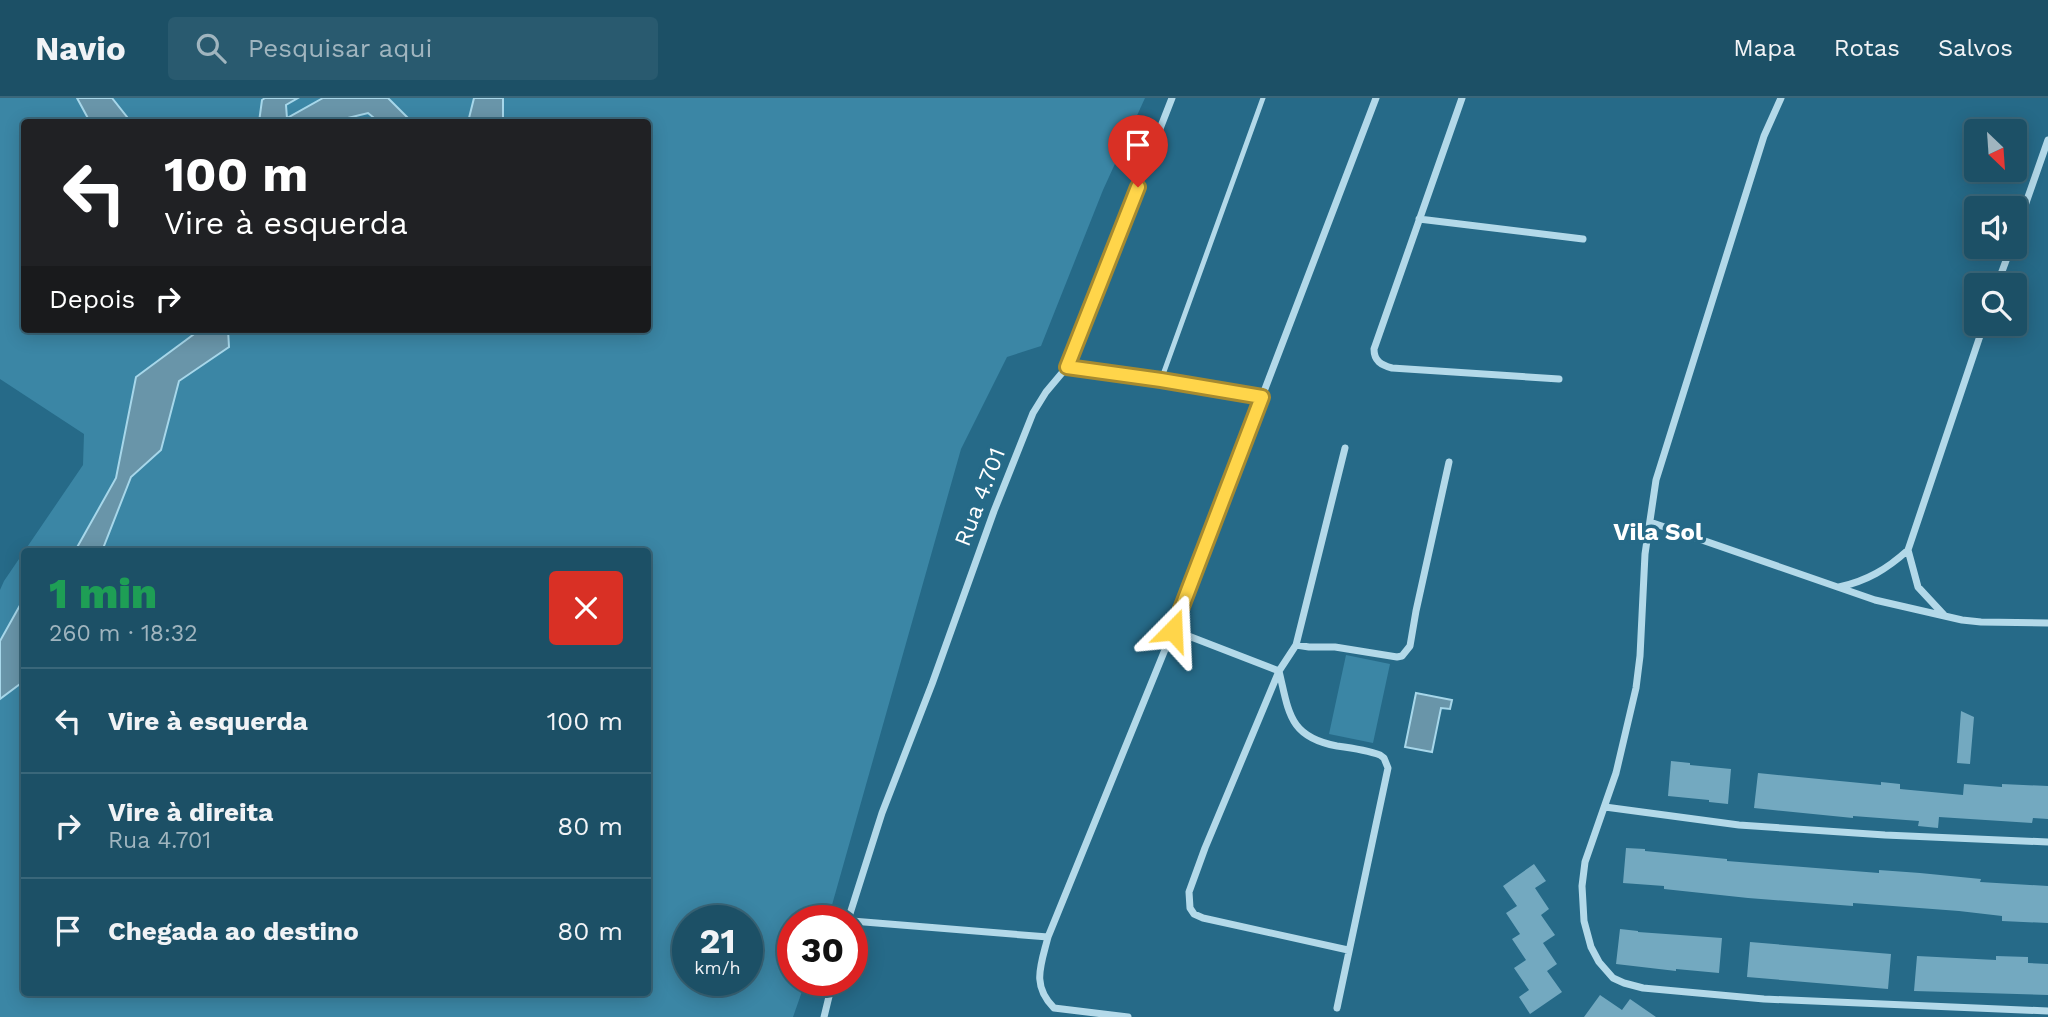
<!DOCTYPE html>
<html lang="pt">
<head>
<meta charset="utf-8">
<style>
  :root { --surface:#1c5066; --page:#295a6f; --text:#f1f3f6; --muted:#a0b5bf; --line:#3a677a }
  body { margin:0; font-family:"Work Sans",sans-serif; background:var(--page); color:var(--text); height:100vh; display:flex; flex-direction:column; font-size:26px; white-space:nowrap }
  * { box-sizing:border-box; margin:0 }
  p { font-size:23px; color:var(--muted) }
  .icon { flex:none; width:38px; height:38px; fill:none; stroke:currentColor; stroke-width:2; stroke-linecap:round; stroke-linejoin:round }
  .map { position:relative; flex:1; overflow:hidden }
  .side { position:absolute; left:21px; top:450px; width:630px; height:448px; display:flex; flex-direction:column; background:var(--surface); border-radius:7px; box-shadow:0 4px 18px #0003,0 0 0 2px var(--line) }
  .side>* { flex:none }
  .banner { position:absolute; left:21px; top:21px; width:630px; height:214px; border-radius:7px; box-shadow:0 4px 18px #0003,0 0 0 2px var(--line); background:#202124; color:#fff; overflow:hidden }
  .needle { width:46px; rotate:155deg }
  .buttons { position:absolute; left:1964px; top:21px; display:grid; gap:14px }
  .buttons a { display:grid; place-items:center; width:63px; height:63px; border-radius:7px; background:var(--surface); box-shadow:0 4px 18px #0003,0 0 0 2px var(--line); font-size:35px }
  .speed { position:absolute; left:672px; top:807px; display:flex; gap:14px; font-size:35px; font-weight:700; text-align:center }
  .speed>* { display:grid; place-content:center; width:91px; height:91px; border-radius:50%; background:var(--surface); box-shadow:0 4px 18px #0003,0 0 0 2px var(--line); line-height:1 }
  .speed small { font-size:18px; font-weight:400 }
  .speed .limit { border:10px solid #d22; background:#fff; color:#111 }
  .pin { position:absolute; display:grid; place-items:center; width:60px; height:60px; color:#fff; margin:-72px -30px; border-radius:50% 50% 50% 0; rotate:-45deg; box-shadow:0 0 7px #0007 }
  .pin .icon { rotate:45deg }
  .me { position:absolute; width:77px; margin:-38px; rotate:21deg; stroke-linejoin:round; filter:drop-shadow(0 0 5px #0008) }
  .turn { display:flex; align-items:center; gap:24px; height:147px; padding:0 28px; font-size:32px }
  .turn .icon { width:91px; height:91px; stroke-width:2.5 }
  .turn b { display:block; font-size:49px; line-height:60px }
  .then { display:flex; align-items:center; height:66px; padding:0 28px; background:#0003; gap:14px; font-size:26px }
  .round { display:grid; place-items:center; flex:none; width:74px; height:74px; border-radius:7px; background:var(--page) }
  .headline { display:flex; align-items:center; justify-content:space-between; height:119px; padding:0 28px }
  h1 { font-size:42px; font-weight:800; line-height:52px; color:#1e9e55 }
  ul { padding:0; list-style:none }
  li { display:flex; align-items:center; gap:21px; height:105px; padding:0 28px; border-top:2px solid var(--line) }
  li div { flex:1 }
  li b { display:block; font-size:26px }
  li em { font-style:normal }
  header { display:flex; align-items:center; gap:42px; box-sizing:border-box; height:98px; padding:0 35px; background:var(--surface); border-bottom:2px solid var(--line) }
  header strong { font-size:33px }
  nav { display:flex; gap:38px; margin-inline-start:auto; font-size:24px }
  .search { width:490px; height:63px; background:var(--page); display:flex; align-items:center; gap:18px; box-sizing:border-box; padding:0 24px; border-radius:7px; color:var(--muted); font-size:26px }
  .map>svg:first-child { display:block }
  .green { fill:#3b86a5; fill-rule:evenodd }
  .water { fill:#6995a9; stroke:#a7d7ea; stroke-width:2 }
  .building { fill:#73a9c0 }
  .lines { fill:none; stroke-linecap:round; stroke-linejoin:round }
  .service { stroke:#b3d9e9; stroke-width:5 }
  .minor { stroke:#b3d9e9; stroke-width:7 }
  .route-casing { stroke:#a68a30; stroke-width:18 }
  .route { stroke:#ffd54a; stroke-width:12 }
  .labels { text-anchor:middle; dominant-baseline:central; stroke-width:7; stroke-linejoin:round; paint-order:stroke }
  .street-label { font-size:23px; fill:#fff; stroke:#266a88 }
  .neighbourhood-label { font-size:24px; font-weight:bold; fill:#fff; stroke:#266a88 }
</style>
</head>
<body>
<header>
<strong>Navio</strong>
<div class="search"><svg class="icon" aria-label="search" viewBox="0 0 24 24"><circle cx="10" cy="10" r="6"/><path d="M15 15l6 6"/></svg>Pesquisar aqui</div>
<nav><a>Mapa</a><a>Rotas</a><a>Salvos</a></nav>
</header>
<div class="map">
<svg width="2048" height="919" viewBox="0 0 2048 919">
  <rect width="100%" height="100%" fill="#266a88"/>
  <path class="green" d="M0,0H1145L1103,92L1041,248L1007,259L961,351L830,814L827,822H793V882H806L793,919H0V492L4,483L83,367L84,336L0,281ZM24,24H648V231H24ZM24,453H648V894H24ZM688,822H747V882H688Z
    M1346,557L1390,566L1373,645L1329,636Z"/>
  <path class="water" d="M77,0H112L131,24H90Z
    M265,0H298L286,7L287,20L323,0H388L412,24H379L368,15L348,20L343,24H259L262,2Z
    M474,0H503V24H468Z
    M201,231H228L229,249L179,283L161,352L131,379L102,453H75L116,380L136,279Z
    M24,500V583L0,601V543Z
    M1416,595L1452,602L1450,611L1441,610L1432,654L1405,649Z"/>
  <path class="building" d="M1961,613L1974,619L1970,666L1957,665Z
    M1671,663L1690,665V667L1731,671L1728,706L1709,704V702L1668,698Z
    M1758,675L1881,687V684L1900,686V691L1963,697L1964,686L2002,689V686L2048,688V721L2033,720L2032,725L1939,719L1938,730L1918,728L1919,723L1853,718V720L1754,710Z
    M1626,750L1645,751V753L1727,761V763L1879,775V772L1920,775L1981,781L1980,784L2048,788V825L2002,823V818L1959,813L1853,805V808L1748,800L1664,791V788L1623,785Z
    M1534,766L1546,783L1535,790L1549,811L1541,817L1555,837L1543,845L1557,866L1547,873L1562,894L1530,916L1519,899L1529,892L1514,870L1526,862L1512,841L1520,836L1506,815L1517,808L1503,788Z
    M1620,831L1638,833V834L1722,840L1719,875L1676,871V873L1616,866Z
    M1750,844L1891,856L1888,891L1747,879Z
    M1917,858L1996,862V858L2028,859V865L2048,866V897L1914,893Z
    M1600,897L1622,912L1630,901L1656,919H1584Z"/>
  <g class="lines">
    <path class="service" d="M1161,282L1263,0"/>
    <path class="minor" d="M1462,0L1374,251C1374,263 1381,267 1392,270L1559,281
      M1781,0L1764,38L1656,382L1645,456L1640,558L1636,590L1616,675L1585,764L1582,788L1584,823L1591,849L1599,864L1613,880L1624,885L1643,890L1764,901L2048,913
      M1419,121L1583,141
      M2014,139L2048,42
      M1997,187L2011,149
      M1067,269L1161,282L1262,299
      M1650,424L1875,502L1962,522L1981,524L2048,525
      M1908,452L1918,489L1944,517
      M1839,489C1867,483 1887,471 1908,452L1984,226
      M1173,532L1279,573
      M1296,547L1345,350
      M1279,573C1289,615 1289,639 1337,648C1352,650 1367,652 1380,657L1384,660L1388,670L1337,910
      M1605,709L1739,727L1885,737L2048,744
      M848,822L882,715L932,586L994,413L1033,315L1046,294L1067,269L1172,0
      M852,823L1048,839
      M1348,852L1203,820L1194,816L1190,810L1189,794L1205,750L1279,573L1296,547L1309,549H1335L1397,559L1402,558L1410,548L1416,513L1449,364
      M824,919L833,882
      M1128,919L1054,910C1031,887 1041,867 1048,839L1173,532L1376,0"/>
  </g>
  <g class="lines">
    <g class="route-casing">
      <path id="route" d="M1138,89L1067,269L1161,282L1262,299L1173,532"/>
    </g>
    <use href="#route" class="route"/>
  </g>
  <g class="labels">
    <g class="street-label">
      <text transform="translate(980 399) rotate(-69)">Rua 4.701</text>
    </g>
    <g class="neighbourhood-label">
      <text x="1658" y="434">Vila Sol</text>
    </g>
  </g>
</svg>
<div class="buttons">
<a><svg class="needle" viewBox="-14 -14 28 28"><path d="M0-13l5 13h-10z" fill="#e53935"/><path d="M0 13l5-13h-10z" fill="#a0b5bf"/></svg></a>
<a><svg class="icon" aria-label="sound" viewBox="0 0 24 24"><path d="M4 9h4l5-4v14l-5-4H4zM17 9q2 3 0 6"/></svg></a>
<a><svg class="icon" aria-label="search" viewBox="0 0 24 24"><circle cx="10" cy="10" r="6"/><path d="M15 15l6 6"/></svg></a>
</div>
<div class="speed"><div>21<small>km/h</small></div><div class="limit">30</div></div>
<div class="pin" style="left:1138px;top:89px;background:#d93025"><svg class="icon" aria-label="arrive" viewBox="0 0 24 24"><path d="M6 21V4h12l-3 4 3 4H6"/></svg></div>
<svg class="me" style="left:1173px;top:532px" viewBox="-20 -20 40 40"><path d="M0-17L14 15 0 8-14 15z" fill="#ffd54a" stroke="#fff" stroke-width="4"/></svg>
<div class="banner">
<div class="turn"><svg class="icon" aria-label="left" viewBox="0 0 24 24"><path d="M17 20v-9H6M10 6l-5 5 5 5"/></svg><div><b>100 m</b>Vire à esquerda</div></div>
<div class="then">Depois<svg class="icon" aria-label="right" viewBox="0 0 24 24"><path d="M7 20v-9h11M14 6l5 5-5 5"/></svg></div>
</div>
<section class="side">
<div class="headline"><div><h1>1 min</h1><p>260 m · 18:32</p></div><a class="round" style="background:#d93025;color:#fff"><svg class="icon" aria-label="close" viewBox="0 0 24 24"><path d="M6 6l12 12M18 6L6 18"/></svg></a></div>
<ul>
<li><svg class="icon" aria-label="left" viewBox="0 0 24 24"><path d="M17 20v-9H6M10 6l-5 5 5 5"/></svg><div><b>Vire à esquerda</b></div><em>100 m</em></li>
<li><svg class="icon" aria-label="right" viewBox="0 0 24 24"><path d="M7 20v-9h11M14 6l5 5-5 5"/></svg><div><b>Vire à direita</b><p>Rua 4.701</p></div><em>80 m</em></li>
<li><svg class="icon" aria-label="arrive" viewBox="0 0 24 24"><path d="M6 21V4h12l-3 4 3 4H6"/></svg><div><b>Chegada ao destino</b></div><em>80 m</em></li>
</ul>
</section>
</div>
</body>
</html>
